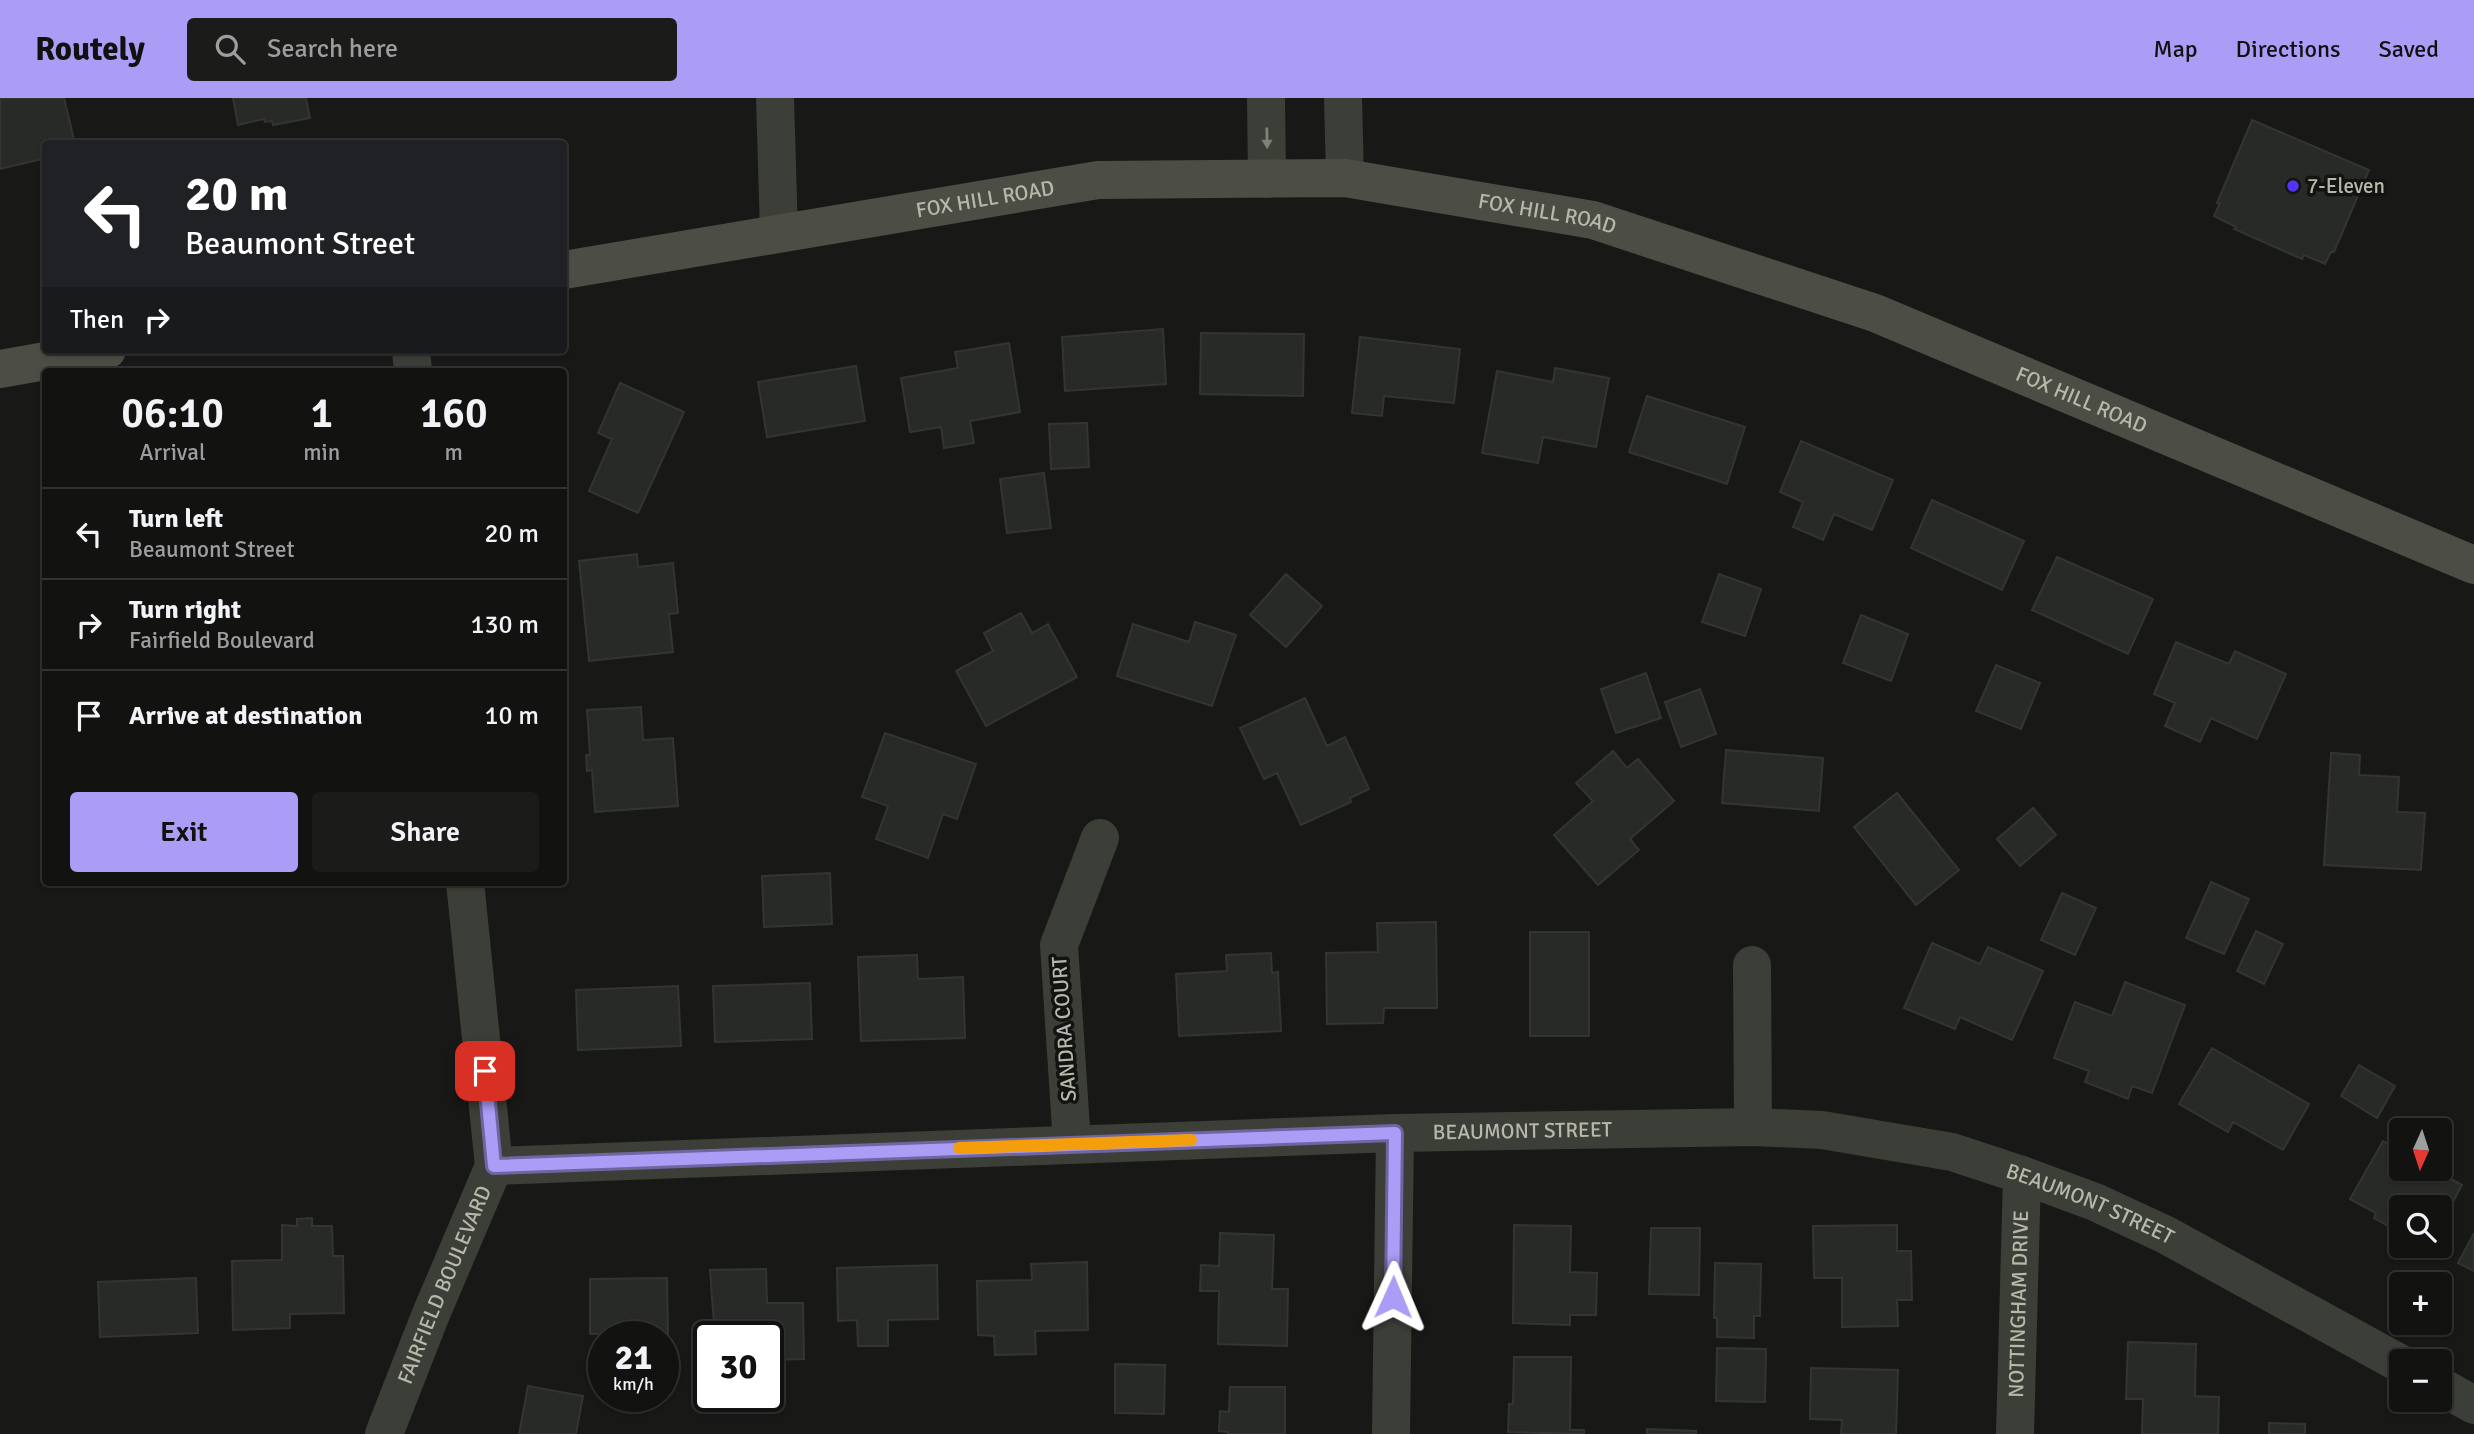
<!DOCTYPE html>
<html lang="en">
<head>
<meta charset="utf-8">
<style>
  :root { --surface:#121311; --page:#1b1c1a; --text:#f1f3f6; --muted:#9c9e9f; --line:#313231; --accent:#ab9cf6 }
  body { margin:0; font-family:Signika,sans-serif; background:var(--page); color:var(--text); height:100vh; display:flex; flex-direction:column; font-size:26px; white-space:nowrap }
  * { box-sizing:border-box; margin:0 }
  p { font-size:23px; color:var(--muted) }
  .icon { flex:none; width:38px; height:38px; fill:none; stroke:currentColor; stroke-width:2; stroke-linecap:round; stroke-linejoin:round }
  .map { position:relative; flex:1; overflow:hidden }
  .panel { position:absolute; left:42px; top:270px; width:525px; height:518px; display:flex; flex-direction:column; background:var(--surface); border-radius:7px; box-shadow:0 2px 5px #0004,0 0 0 2px var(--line) }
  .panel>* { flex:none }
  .banner { position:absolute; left:42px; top:42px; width:525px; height:214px; border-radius:7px; box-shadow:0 2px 5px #0004,0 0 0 2px var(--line); background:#202124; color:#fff; overflow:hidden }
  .needle { width:46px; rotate:183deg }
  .controls { position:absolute; left:2389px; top:1020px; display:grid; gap:14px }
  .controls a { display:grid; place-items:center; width:63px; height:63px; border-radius:7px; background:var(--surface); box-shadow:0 2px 5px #0004,0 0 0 2px var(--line); font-size:35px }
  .speed { position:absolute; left:588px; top:1223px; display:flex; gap:14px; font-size:35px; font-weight:700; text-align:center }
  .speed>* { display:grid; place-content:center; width:91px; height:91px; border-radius:50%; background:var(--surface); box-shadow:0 2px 5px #0004,0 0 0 2px var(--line); line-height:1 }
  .speed small { font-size:18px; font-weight:400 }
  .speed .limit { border:4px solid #111; border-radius:10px; background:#fff; color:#111 }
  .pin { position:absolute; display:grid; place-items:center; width:60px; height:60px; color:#fff; margin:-30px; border-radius:14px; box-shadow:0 4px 10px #0006 }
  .me { position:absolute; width:77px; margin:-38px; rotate:1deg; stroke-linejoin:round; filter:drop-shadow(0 0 5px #0008) }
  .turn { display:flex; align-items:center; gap:24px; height:147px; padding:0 28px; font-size:32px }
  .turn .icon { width:91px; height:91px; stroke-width:2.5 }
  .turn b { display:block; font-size:49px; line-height:60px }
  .then { display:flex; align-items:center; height:66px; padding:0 28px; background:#0003; gap:14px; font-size:26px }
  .eta { display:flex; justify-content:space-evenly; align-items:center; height:119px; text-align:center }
  .eta b { font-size:42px; font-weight:600; line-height:49px }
  .primary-button { display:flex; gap:14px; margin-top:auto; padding:14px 28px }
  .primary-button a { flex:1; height:80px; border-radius:7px; background:var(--accent); color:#111; font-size:28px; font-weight:600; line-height:80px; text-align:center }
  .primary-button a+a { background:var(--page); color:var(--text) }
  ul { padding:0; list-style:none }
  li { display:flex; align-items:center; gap:21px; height:91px; padding:0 28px; border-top:2px solid var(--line) }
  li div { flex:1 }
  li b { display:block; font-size:26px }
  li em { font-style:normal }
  header { display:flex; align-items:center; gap:42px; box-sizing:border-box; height:98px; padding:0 35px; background:var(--accent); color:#111 }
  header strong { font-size:33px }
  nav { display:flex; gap:38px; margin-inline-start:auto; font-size:24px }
  .search { width:490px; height:63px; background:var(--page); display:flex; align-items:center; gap:18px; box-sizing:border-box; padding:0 24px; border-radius:7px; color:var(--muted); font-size:26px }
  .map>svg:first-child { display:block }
  .building { fill:#282a27; stroke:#333531; stroke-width:2 }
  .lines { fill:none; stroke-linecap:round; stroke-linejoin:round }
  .minor { stroke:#3c3e38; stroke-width:38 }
  .tertiary { stroke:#3c3e38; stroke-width:38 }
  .secondary { stroke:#4c4e46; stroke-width:38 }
  .oneway { fill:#7f8276 }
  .route-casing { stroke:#6f65a0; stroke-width:18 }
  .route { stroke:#ab9cf6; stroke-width:12 }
  .slow { stroke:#f59e0b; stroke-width:12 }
  .poi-dot { fill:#5532f6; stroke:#131412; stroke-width:2.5 }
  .labels { text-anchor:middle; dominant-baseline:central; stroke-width:7; stroke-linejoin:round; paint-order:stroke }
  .poi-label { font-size:21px; fill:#b6b9a9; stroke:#131412; text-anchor:start }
  .street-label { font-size:21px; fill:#b6b9a9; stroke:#131412 }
</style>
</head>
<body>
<header>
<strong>Routely</strong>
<div class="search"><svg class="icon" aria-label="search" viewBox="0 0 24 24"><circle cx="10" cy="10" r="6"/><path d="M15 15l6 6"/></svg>Search here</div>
<nav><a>Map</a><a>Directions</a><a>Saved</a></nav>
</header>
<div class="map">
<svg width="2474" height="1336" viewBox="0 0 2474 1336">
  <rect width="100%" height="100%" fill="#181917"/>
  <path class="building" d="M0,0H64L75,46H46V60L0,71Z
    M233,0H306L310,20L273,27L272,23L265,24L264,21L238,27Z
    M2252,22L2369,72L2334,154H2331L2325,166L2304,157L2302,161L2234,131L2236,129L2214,118L2220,105H2217Z
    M1163,231L1166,286L1065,293L1062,239Z
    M1201,235L1304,236L1303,298L1200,296Z
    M1360,239L1460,251L1454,305L1384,298L1382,318L1352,315Z
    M1009,245L1020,314L970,323L974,345L944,350L941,329L910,334L901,280L958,270L955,254Z
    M856,268L865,323L767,339L758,284Z
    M1555,270L1609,280L1596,349L1543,339L1538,365L1482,355L1497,273L1553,284Z
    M620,285L684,314L638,415L589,393L612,341L598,335Z
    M1647,298L1745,329L1727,386L1629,354Z
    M1087,325L1089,369L1051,371L1049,326Z
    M1801,343L1893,382L1872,432L1834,416L1823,442L1793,429L1803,404L1780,394Z
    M1044,375L1051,430L1007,435L1000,381Z
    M1932,402L2024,443L2002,492L1911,450Z
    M637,456L638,469L673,465L678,515L669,516L673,554L589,563L579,463Z
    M2057,459L2153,501L2128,556L2032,512Z
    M1286,476L1322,508L1286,549L1250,517Z
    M1719,476L1761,491L1745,538L1702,524Z
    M1021,515L1032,535L1048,526L1077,579L986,628L956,573L993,553L984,535Z
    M1861,517L1908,536L1891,583L1843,565Z
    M1195,524L1236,537L1212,608L1117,578L1133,526L1189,544Z
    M2176,544L2229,566L2235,553L2286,576L2257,641L2211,620L2200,644L2165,628L2175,605L2154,596Z
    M1996,567L2040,585L2021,631L1976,613Z
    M1646,575L1661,620L1616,635L1601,591Z
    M1700,591L1716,636L1681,649L1665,604Z
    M1305,600L1327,648L1345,639L1369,691L1350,700L1351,704L1301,727L1277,675L1264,681L1240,630Z
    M641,609L643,642L673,640L678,708L595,714L592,672L587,673L586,657H590L587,612Z
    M885,635L976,666L957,721L943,716L928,760L876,741L888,708L862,699Z
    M1726,652L1823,660L1819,713L1722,705Z
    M1613,653L1627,670L1638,661L1674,703L1630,741L1639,752L1598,787L1554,737L1593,703L1576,685Z
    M2331,655L2360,657L2359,677L2399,679L2397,714L2425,715L2421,772L2324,767Z
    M1897,695L1959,772L1916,807L1854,729Z
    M2033,710L2056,737L2020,768L1997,741Z
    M830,775L832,826L764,829L762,778Z
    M2211,784L2249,801L2224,856L2186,840Z
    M2062,795L2096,810L2075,857L2041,842Z
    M1436,824L1437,910H1384L1383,925L1327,926L1326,855L1378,854L1377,825Z
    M2256,833L2283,846L2264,886L2237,873Z
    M1530,834H1589V938H1530Z
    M1932,845L1980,866L1988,849L2043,873L2012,942L1960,919L1955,931L1904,910Z
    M1271,855L1272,875L1278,874L1281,933L1179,938L1176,876L1227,873L1226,857Z
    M917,857L918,881L963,879L965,940L861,943L858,859Z
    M2125,884L2185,907L2152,995L2132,988L2128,1001L2085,984L2089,973L2054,960L2075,904L2112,918Z
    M810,885L812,941L715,944L713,888Z
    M678,888L681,948L578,952L576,892Z
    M2212,950L2309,1006L2283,1052L2233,1024L2228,1034L2179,1006Z
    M2359,967L2395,988L2377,1020L2341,998Z
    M2383,1043L2401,1053V1071H2433L2462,1087L2440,1128V1110H2401V1135L2374,1120L2376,1115L2350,1101Z
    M312,1120V1128H332L333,1158H343L344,1215L290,1216V1230L233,1232L232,1163L282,1162V1127L297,1128V1121Z
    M1514,1127L1571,1128L1570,1174L1597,1175L1596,1217H1570V1227L1513,1225Z
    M1897,1127V1153H1911L1912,1202H1897L1898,1228L1842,1229V1180H1814L1813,1128Z
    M1651,1130H1700L1699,1197L1649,1196Z
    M1220,1135L1274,1137L1272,1191H1288L1287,1248L1218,1246L1219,1193H1200L1201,1167L1219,1168Z
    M2474,1135V1173L2458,1165Z
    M1087,1164L1088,1232L1035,1233L1036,1256L995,1257L994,1238L978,1237L977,1183L1032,1182L1031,1166Z
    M1715,1165L1761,1166L1760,1218H1754V1240L1717,1239V1220H1714Z
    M937,1167L938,1221L888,1222V1248H858L857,1222L838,1223L837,1170Z
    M766,1171L767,1205H803L804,1261L768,1262V1239H715L710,1172Z
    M196,1180L198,1235L100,1239L98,1184Z
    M667,1180L668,1235L590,1236V1181Z
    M2128,1244L2196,1246L2195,1298L2219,1299L2218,1336H2142L2143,1301H2126Z
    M1717,1250L1766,1251L1765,1304L1716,1303Z
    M1514,1259H1571L1570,1332H1584V1336L1508,1334L1509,1306H1513Z
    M1115,1266L1165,1267L1164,1316L1115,1315Z
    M1811,1270L1898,1272L1896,1336H1841L1842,1322L1810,1321Z
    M528,1288L583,1298L576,1336H519Z
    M1230,1289H1285V1336H1228V1334L1219,1333L1220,1313L1229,1314Z
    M2269,1325L2305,1326V1336H2269Z
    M1647,1331L1696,1333V1336H1647Z"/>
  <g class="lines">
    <g class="minor">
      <path d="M775,0L779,135"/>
      <path d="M411,252L413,273"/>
      <path d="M1752,867L1753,1029"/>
      <path d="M1072,1046L1059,847L1100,740"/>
      <path id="s1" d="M494,1068L1395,1035L1753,1029L1822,1032L1952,1054L2022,1077L2095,1104L2166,1137L2401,1266"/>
      <path d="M2440,1288L2474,1307"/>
      <path id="s2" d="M384,1336L431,1216L494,1068L465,784"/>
      <path d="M1391,1336L1395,1035"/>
      <path id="s3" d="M2015,1336L2022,1077"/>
    </g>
    <path class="tertiary" d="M1266,0L1267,81
      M1343,0L1345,80"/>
    <g class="secondary">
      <path id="s4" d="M564,172L1098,82L1345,80L1593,122L1875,215L2474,467"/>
      <path d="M0,271L107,252"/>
    </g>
  </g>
  <defs><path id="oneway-solid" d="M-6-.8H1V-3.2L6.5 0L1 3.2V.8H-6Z" transform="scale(1.75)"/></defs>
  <use class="oneway" href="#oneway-solid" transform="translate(1267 40) rotate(89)"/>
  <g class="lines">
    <g class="route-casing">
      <path id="route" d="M485,973L494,1068L1395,1035L1393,1199"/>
    </g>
    <use href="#route" class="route"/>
    <path class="slow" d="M959,1050L1191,1042"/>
  </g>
  <circle class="poi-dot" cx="2293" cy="88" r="7"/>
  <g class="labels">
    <g class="poi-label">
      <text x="2307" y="88">7-Eleven</text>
    </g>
    <g class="street-label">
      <text stroke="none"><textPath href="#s4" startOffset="427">FOX HILL ROAD</textPath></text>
      <text stroke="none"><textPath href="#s4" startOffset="994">FOX HILL ROAD</textPath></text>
      <text stroke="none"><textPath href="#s4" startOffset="1561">FOX HILL ROAD</textPath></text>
      <text transform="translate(1064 931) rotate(-94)">SANDRA COURT</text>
      <text stroke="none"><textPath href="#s1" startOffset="1029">BEAUMONT STREET</textPath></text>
      <text stroke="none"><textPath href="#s1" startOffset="1608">BEAUMONT STREET</textPath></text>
      <text stroke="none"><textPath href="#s2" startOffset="161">FAIRFIELD BOULEVARD</textPath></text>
      <text stroke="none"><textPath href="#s3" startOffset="130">NOTTINGHAM DRIVE</textPath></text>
    </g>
  </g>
</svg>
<div class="controls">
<a><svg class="needle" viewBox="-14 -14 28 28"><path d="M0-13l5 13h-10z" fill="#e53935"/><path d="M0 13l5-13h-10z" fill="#9c9e9f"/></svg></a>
<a><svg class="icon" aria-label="search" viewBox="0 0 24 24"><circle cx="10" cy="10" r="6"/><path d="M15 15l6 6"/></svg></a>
<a>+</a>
<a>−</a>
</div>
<div class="speed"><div>21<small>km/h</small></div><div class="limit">30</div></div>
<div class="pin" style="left:485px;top:973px;background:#d93025"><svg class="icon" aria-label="arrive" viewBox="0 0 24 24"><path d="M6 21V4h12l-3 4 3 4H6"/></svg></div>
<svg class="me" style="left:1393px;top:1199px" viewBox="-20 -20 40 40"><path d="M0-17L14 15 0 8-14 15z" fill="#ab9cf6" stroke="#fff" stroke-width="4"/></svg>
<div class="banner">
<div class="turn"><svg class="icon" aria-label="left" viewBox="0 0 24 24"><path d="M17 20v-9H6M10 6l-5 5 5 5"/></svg><div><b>20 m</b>Beaumont Street</div></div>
<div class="then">Then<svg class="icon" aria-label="right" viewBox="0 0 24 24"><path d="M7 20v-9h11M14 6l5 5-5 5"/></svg></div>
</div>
<section class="panel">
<div class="eta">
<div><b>06:10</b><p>Arrival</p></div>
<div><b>1</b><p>min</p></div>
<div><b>160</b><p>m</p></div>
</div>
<ul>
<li><svg class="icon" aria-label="left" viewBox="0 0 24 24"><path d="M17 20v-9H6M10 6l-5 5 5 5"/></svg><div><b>Turn left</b><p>Beaumont Street</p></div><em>20 m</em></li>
<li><svg class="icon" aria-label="right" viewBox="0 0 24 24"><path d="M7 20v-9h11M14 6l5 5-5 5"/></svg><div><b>Turn right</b><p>Fairfield Boulevard</p></div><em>130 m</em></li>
<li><svg class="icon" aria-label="arrive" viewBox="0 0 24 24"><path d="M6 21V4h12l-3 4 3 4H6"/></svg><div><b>Arrive at destination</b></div><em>10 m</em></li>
</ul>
<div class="primary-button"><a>Exit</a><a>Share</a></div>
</section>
</div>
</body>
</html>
